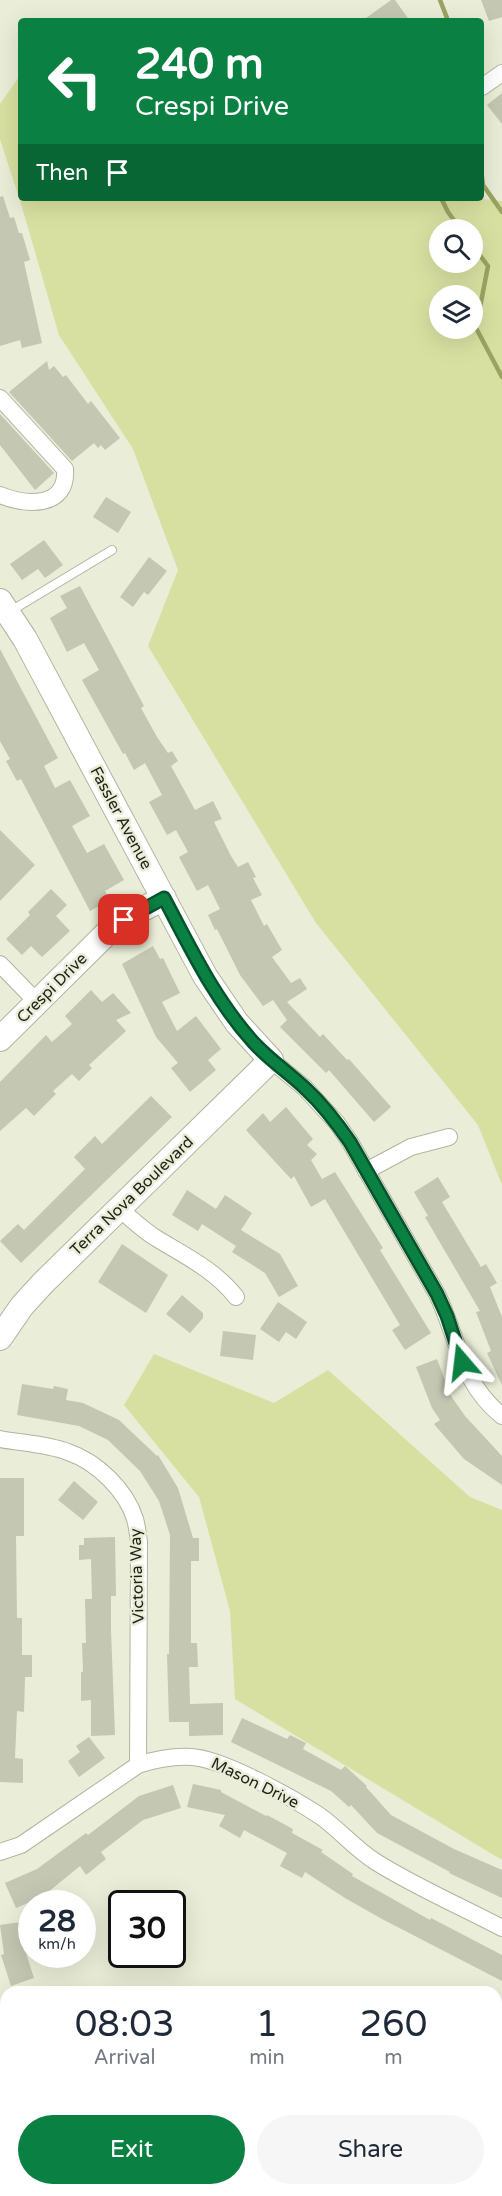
<!DOCTYPE html>
<html lang="en">
<head>
<meta charset="utf-8">
<style>
  :root { --surface:#fff; --page:#f6f6f7; --text:#1f2937; --muted:#747a83; --accent:#0b8043 }
  body { margin:0; font-family:"Varela Round",sans-serif; background:var(--page); color:var(--text); height:100vh; display:flex; flex-direction:column; font-size:22px; white-space:nowrap }
  * { box-sizing:border-box; margin:0 }
  p { font-size:20px; color:var(--muted) }
  .icon { flex:none; width:33px; height:33px; fill:none; stroke:currentColor; stroke-width:2; stroke-linecap:round; stroke-linejoin:round }
  .map { position:relative; flex:1; overflow:hidden }
  .panel { position:absolute; left:0px; top:1986px; width:502px; height:210px; display:flex; flex-direction:column; background:var(--surface); border-radius:18px 18px 0 0; box-shadow:0 6px 24px #0002 }
  .panel>* { flex:none }
  .hud { position:absolute; left:18px; top:18px; width:466px; height:183px; border-radius:6px; box-shadow:0 6px 24px #0002; background:#0b8043; color:#fff; overflow:hidden }
  .tools { position:absolute; left:429px; top:219px; display:grid; gap:12px }
  .tools a { display:grid; place-items:center; width:54px; height:54px; border-radius:50%; background:var(--surface); box-shadow:0 6px 24px #0002; font-size:30px }
  .speed { position:absolute; left:18px; top:1890px; display:flex; gap:12px; font-size:30px; font-weight:700; text-align:center }
  .speed>* { display:grid; place-content:center; width:78px; height:78px; border-radius:50%; background:var(--surface); box-shadow:0 6px 24px #0002; line-height:1 }
  .speed small { font-size:15px; font-weight:400 }
  .speed .limit { border:3px solid #111; border-radius:9px; background:#fff; color:#111 }
  .pin { position:absolute; display:grid; place-items:center; width:51px; height:51px; color:#fff; margin:-26px; border-radius:12px; box-shadow:0 3px 9px #0006 }
  .me { position:absolute; width:66px; margin:-33px; rotate:343deg; stroke-linejoin:round; filter:drop-shadow(0 0 4px #0008) }
  .turn { display:flex; align-items:center; gap:21px; height:126px; padding:0 18px; font-size:27px }
  .turn .icon { width:78px; height:78px; stroke-width:2.5 }
  .turn b { display:block; font-size:42px; line-height:51px }
  .then { display:flex; align-items:center; height:57px; padding:0 18px; background:#0003; gap:12px; font-size:22px }
  .eta { display:flex; justify-content:space-evenly; align-items:center; height:102px; text-align:center }
  .eta b { font-size:36px; font-weight:600; line-height:42px }
  .button { display:flex; gap:12px; margin-top:auto; padding:12px 18px }
  .button a { flex:1; height:69px; border-radius:36px; background:var(--accent); color:#fff; font-size:24px; font-weight:600; line-height:69px; text-align:center }
  .button a+a { background:var(--page); color:var(--text) }
  .map>svg:first-child { display:block }
  .built { fill:#dfe3c5 }
  .green { fill:#d8e0a1; fill-rule:evenodd }
  .lines { fill:none; stroke-linecap:round; stroke-linejoin:round }
  .stream { stroke:#9ba362; stroke-width:4.5 }
  .building { fill:#c4c7b2 }
  .lane-casing { stroke:#b1b49f; stroke-width:10 }
  .street-casing { stroke:#b1b49f; stroke-width:18 }
  .secondary-casing { stroke:#b1b49f; stroke-width:26 }
  .lane { stroke:#fff; stroke-width:8 }
  .street { stroke:#fff; stroke-width:16 }
  .secondary { stroke:#fff; stroke-width:24 }
  .route-casing { stroke:#07532c; stroke-width:15 }
  .route { stroke:#0b8043; stroke-width:10 }
  .labels { text-anchor:middle; dominant-baseline:central; stroke-width:5; stroke-linejoin:round; paint-order:stroke }
  .street-label { font-size:16px; fill:#1f2018; stroke:#eaedd7 }
</style>
</head>
<body>
<div class="map">
<svg width="502" height="2196" viewBox="0 0 502 2196">
  <rect width="100%" height="100%" fill="#eaedd7"/>
  <path class="built" d="M68,2190H175L205,2196H69Z"/>
  <path class="green" d="M21,74V198H474L502,201V1185L478,1125L316,923L148,646L178,570L133,449L59,335L22,207L0,139V104ZM440,230H472V262H440ZM440,296H472V328H440Z
    M154,1354L274,1403L328,1370L470,1497L502,1510V1860L235,1699L230,1611L199,1497L124,1405Z"/>
  <g class="lines">
    <path class="stream" d="M440,0L447,18
      M482,177L483,185L502,212
      M441,198L448,212L461,230
      M472,245L488,266L476,328L502,377"/>
  </g>
  <path class="building" d="M391,0H395L410,21H362Z
    M481,0H502V17L489,21Z
    M502,93V124L487,105Z
    M3,196L10,218L14,217L19,233H22L30,260L24,262L42,343L22,348L20,340L0,346V197Z
    M47,361L49,370L54,366L63,377L66,375L88,404L91,401L120,438L105,450L101,445L98,448L94,443L72,461L9,392Z
    M0,414L54,473L35,490L0,445Z
    M106,497L131,512L118,533L93,517Z
    M44,540L63,565L45,578L38,569L22,580L10,564Z
    M149,557L167,571L148,595L144,592L133,607L120,597Z
    M80,586L144,706L141,708L157,737L168,753L172,751L178,761L171,766L195,810L213,801L222,819L214,822L231,856L238,867L248,862L256,877L253,878L262,895L251,900L264,926L267,924L282,950L272,957L291,983L300,978L307,989L287,1002L320,1037L323,1034L347,1060L349,1059L391,1107L374,1122L329,1070L326,1073L280,1027L287,1020L273,1000L263,1006L240,975L217,929L215,930L208,915L220,909L208,885L197,891L179,857L188,852L176,830L167,835L149,802L162,795L145,763L134,770L125,753L123,754L82,680L99,670L84,643L67,652L50,618L67,608L60,596Z
    M0,649L58,758L44,766L55,788L70,780L90,816L72,826L87,853L104,844L124,880L105,891L110,900L90,911L21,779L17,781L6,761L10,759L0,741Z
    M0,830L35,865L0,901Z
    M51,889L67,905L56,916L70,931L42,957L31,946L22,955L6,939L30,915L28,912Z
    M153,946L160,959L163,958L180,993L162,1002L177,1031L196,1016L221,1049L208,1060L216,1070L190,1092L171,1068L178,1063L156,1037L122,964Z
    M91,990L102,1002L113,993L131,1013L116,1020L126,1031L89,1065L92,1068L79,1081L72,1074L53,1091L56,1094L34,1116L26,1108L0,1131V1082L46,1035L52,1042L72,1024L65,1016Z
    M151,1096L172,1117L21,1263L0,1241L18,1224L24,1230L85,1169L74,1157L95,1136L102,1144Z
    M286,1107L313,1139L307,1145L317,1154L311,1160L322,1179L335,1172L383,1248L380,1250L431,1333L405,1350L392,1330L400,1325L325,1199L311,1207L294,1176L291,1179L246,1130L263,1113L270,1122Z
    M438,1177L450,1197L442,1202L481,1267L486,1264L497,1283L490,1287L502,1317V1385L487,1353L491,1351L476,1312L480,1311L425,1217L428,1216L414,1192Z
    M187,1190L216,1209L225,1195L252,1213L241,1230L280,1254L298,1286L279,1297L265,1273L232,1252L236,1246L202,1224L198,1231L172,1215Z
    M122,1244L168,1275L146,1313L98,1282Z
    M182,1295L203,1313V1318L190,1333L166,1314Z
    M278,1302L307,1322L296,1339L286,1332L279,1342L260,1329Z
    M223,1331L256,1335L253,1360L220,1356Z
    M437,1359L451,1396L465,1416L502,1456V1485L464,1459L434,1424L440,1420L432,1408L416,1367Z
    M22,1384L53,1389L54,1386L68,1389L66,1400L83,1403L119,1420L157,1456L158,1455L178,1488L193,1538H199V1561H191V1643H197L198,1667H189L190,1704L223,1703V1735L189,1736V1722H169L167,1654H169L170,1535L159,1501L140,1471L108,1440L79,1426L17,1415Z
    M0,1478H24V1536H16L17,1618H22V1655H32V1677H25L24,1712L17,1711L15,1758L23,1759V1783L0,1782Z
    M74,1481L98,1502L83,1520L58,1500Z
    M115,1537L116,1596H111V1630L115,1735L91,1736V1700L81,1701V1672H83L82,1643H86L85,1599H92L91,1559L79,1560V1545H84V1538Z
    M242,1718L287,1739L290,1735L306,1743L303,1749L341,1770L345,1766L367,1786L366,1787L391,1815L454,1849L502,1870V1898L449,1873L450,1872L377,1833L351,1805L349,1807L331,1791L231,1742Z
    M89,1737L105,1758L79,1777L68,1761L80,1752L76,1746Z
    M193,1784L221,1790V1792L266,1816L267,1815L293,1829L292,1833L323,1850L321,1852L353,1874L352,1876L430,1920L431,1918L502,1955V1981L382,1919L345,1898L305,1872L302,1878L280,1866L287,1853L244,1830L240,1838L219,1826L225,1815L187,1807Z
    M173,1785L181,1808L143,1820L101,1852L106,1859L86,1875L80,1866L42,1897L16,1908L5,1883L37,1869L86,1833L88,1835L139,1796Z
    M27,1921L31,1943L23,1944L34,1978L11,1986L1,1955L4,1954L0,1925Z"/>
  <g class="lines">
    <g class="lane-casing">
      <path id="lane" d="M9,612L112,550"/>
    </g>
    <g class="street-casing">
      <path id="street" d="M482,87L502,73
        M0,398L65,469C68,508 27,506 0,495
        M0,964L37,1002
        M271,1060L305,1088L337,1123L350,1142L437,1294C459,1340 460,1382 502,1416
        M366,1171L411,1147L449,1137
        M119,1208C131,1219 143,1230 156,1238C185,1256 215,1270 236,1297
        M0,1439C22,1443 47,1444 68,1452C97,1462 126,1490 135,1519C137,1526 138,1534 139,1542L138,1765
        M0,1852L21,1845L138,1765C156,1759 173,1756 192,1757C223,1759 293,1798 320,1816C340,1830 355,1849 376,1862C416,1887 460,1906 502,1928"/>
    </g>
    <g class="secondary-casing">
      <path id="secondary" d="M0,601L25,639L205,976L237,1023L271,1060L43,1283L22,1306L0,1338
        M0,1039L108,932L124,919L164,898
        M0,2065L6,2085
        M35,2190L37,2196"/>
    </g>
    <use href="#lane" class="lane"/>
    <use href="#street" class="street"/>
    <use href="#secondary" class="secondary"/>
  </g>
  <g class="lines">
    <g class="route-casing">
      <path id="route" d="M124,920L164,898C191,949 215,1000 254,1043C270,1060 289,1073 306,1089C323,1105 337,1123 350,1142L437,1294L447,1316L462,1362"/>
    </g>
    <use href="#route" class="route"/>
  </g>
  <g class="labels">
    <g class="street-label">
      <text transform="translate(121 818) rotate(62)">Fassler Avenue</text>
      <text transform="translate(52 988) rotate(-45)">Crespi Drive</text>
      <text transform="translate(132 1196) rotate(-44)">Terra Nova Boulevard</text>
      <text transform="translate(137 1576) rotate(-92)">Victoria Way</text>
      <text transform="translate(255 1783) rotate(26)">Mason Drive</text>
    </g>
  </g>
</svg>
<div class="tools">
<a><svg class="icon" aria-label="search" viewBox="0 0 24 24"><circle cx="10" cy="10" r="6"/><path d="M15 15l6 6"/></svg></a>
<a><svg class="icon" aria-label="layers" viewBox="0 0 24 24"><path d="M12 4l9 5-9 5-9-5zM3 14l9 5 9-5"/></svg></a>
</div>
<div class="speed"><div>28<small>km/h</small></div><div class="limit">30</div></div>
<div class="pin" style="left:124px;top:920px;background:#d93025"><svg class="icon" aria-label="arrive" viewBox="0 0 24 24"><path d="M6 21V4h12l-3 4 3 4H6"/></svg></div>
<svg class="me" style="left:462px;top:1362px" viewBox="-20 -20 40 40"><path d="M0-17L14 15 0 8-14 15z" fill="#0b8043" stroke="#fff" stroke-width="4"/></svg>
<div class="hud">
<div class="turn"><svg class="icon" aria-label="left" viewBox="0 0 24 24"><path d="M17 20v-9H6M10 6l-5 5 5 5"/></svg><div><b>240 m</b>Crespi Drive</div></div>
<div class="then">Then<svg class="icon" aria-label="arrive" viewBox="0 0 24 24"><path d="M6 21V4h12l-3 4 3 4H6"/></svg></div>
</div>
<section class="panel">
<div class="eta">
<div><b>08:03</b><p>Arrival</p></div>
<div><b>1</b><p>min</p></div>
<div><b>260</b><p>m</p></div>
</div>
<div class="button"><a>Exit</a><a>Share</a></div>
</section>
</div>
</body>
</html>
